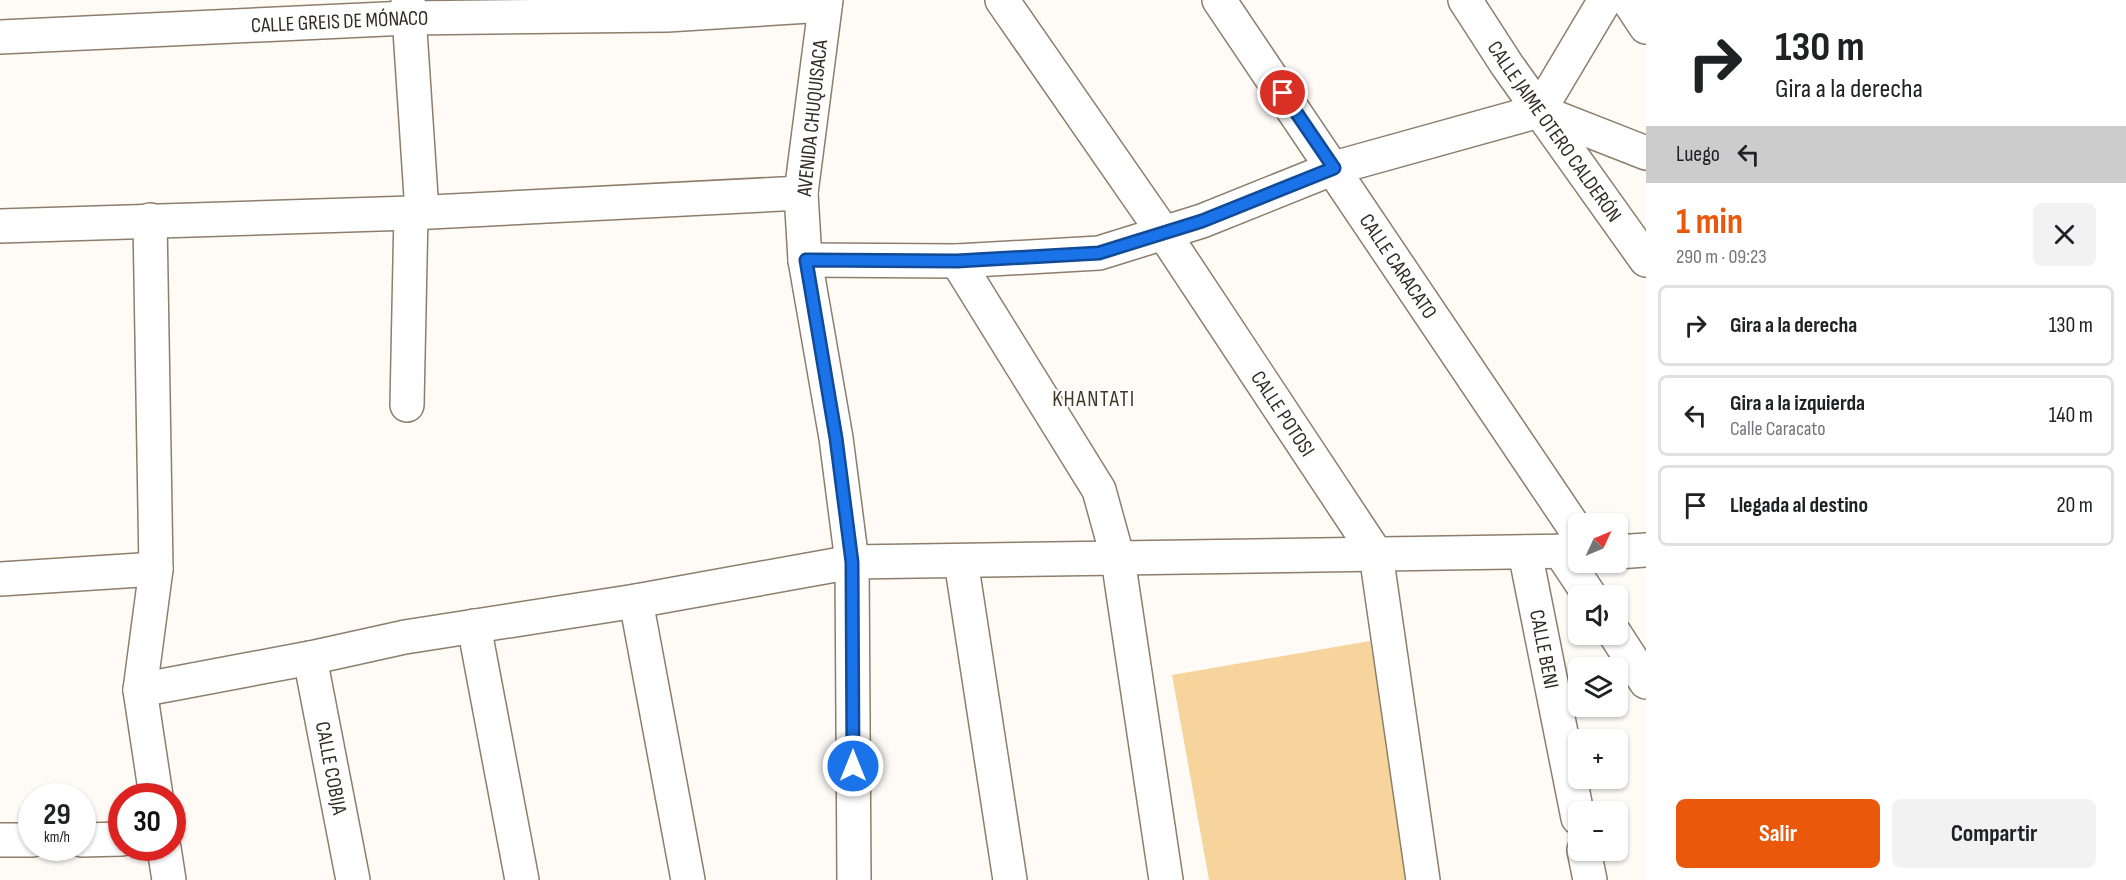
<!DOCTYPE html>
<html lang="es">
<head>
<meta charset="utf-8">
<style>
  body { margin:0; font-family:"Sofia Sans Condensed",sans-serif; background:#f2f2f2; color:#202124; height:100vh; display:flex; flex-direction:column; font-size:22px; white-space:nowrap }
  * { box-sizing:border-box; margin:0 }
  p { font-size:20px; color:#757577 }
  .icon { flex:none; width:33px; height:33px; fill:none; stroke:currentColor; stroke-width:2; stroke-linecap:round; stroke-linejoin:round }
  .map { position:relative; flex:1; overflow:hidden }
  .drawer { display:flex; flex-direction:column; background:#fff; width:480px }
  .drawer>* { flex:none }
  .guide { background:#fff; color:#202124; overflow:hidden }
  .needle { width:39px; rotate:46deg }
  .buttons { position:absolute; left:1568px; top:513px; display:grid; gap:12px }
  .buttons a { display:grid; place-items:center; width:60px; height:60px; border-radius:9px; background:#fff; box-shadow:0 2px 4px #0004; font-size:30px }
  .speed { position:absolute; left:18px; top:783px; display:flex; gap:12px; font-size:30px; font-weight:700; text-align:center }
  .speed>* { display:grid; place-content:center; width:78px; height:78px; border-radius:50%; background:#fff; box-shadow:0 2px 4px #0004; line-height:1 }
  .speed small { font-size:15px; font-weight:400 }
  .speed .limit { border:9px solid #d22; background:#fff; color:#111 }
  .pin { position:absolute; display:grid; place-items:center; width:51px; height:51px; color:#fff; margin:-26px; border:3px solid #fff; border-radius:50%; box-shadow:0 2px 6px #0007 }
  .me { position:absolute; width:66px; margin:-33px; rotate:0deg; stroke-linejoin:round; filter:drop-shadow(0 0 4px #0008) }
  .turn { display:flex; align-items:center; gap:21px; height:126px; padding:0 30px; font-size:27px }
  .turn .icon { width:78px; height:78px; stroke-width:2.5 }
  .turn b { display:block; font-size:42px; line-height:51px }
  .then { display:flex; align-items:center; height:57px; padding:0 30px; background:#0003; gap:12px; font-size:22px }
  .round { display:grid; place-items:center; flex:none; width:63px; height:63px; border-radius:9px; background:#f2f2f2 }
  .head { display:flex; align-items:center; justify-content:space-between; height:102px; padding:0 30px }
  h1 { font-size:36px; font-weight:700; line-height:45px; color:#ea580c }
  .action { display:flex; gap:12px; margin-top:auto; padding:12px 30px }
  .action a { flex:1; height:69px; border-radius:9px; background:#ea580c; color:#fff; font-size:24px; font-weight:700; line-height:69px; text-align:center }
  .action a+a { background:#f2f2f2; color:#202124 }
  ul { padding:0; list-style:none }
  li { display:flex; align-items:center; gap:18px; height:81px; margin:0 12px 9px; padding:0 18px; border:3px solid #e0e0e0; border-radius:9px }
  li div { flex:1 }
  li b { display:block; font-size:22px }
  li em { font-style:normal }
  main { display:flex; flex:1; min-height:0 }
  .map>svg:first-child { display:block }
  .green { fill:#f8d49d }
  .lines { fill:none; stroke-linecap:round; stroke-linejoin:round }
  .minor-casing { stroke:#8c7e6a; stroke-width:36 }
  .minor { stroke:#fff; stroke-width:33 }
  .route-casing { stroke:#114b97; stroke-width:15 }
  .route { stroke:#1a73e8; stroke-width:10 }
  .labels { text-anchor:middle; stroke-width:4.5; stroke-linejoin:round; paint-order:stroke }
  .street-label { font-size:21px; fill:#322c24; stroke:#fff }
  .neighbourhood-label { font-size:22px; letter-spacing:1.5px; fill:#423624; stroke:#fff }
</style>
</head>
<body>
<main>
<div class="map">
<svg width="1646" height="880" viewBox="0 0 1646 880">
  <rect width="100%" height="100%" fill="#fefbf7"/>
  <path class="green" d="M1370 641 1412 880H1209L1172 675Z"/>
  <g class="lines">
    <g class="minor-casing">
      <g id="minor">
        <path d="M408 0 422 212"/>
        <path d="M826 0 801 193 805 260 836 438 852 562 854 880"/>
        <path id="s1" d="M1002 0 1163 232 1376 554 1423 880"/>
        <path id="s2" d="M1219 0 1578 533"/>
        <path id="s3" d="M1465 0 1507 65 1646 260"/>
        <path d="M1628 0 1646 27"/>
        <path id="s4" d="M0 37 407 18 667 15 825 5"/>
        <path d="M1539 111 1605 0"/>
        <path d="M150 220 156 569 140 690 156 796"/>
        <path d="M0 226 411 213 801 193"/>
        <path d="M805 260 957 261 1099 253 1202 221 1334 168 1539 111 1646 153"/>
        <path d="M957 261 1099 490 1118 559 1166 880"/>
        <path d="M407 405 411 213"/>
        <path d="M1560 551 1590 596"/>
        <path id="s5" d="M1525 552 1578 818"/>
        <path d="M1617 552 1646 550"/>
        <path d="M961 561 1010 880"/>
        <path d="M0 579 156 569"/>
        <path d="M636 601 688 880"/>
        <path d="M474 626 522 880"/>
        <path d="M1615 634 1646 682"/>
        <path id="s6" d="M310 658 353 880"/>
        <path d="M140 690 310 658 405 637 636 601 852 562 1578 551"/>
        <path d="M0 840H32"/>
        <path d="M82 840 122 839"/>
        <path d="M164 848 169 880"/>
        <path d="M1584 850 1590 880"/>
      </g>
    </g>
    <use href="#minor" class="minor"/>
  </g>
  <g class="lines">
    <g class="route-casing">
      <path id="route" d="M853 766 852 562 836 438 806 260 957 261 1099 253 1202 221 1334 168 1283 93"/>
    </g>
    <use href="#route" class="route"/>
  </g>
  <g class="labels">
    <g class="street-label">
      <text dy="7" stroke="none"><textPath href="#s4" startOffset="340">CALLE GREIS DE MÓNACO</textPath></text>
      <text transform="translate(812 118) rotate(-84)" y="7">AVENIDA CHUQUISACA</text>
      <text dy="7" stroke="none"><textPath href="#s3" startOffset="159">CALLE JAIME OTERO CALDERÓN</textPath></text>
      <text dy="7" stroke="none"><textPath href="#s2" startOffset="321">CALLE CARACATO</textPath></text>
      <text dy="7" stroke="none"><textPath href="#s1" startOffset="500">CALLE POTOSI</textPath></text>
      <text dy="7" stroke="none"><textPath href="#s5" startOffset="99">CALLE BENI</textPath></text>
      <text dy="7" stroke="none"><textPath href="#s6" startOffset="112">CALLE COBIJA</textPath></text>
    </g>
    <g class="neighbourhood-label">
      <text x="1094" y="406">KHANTATI</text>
    </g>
  </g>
</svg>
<div class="buttons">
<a><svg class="needle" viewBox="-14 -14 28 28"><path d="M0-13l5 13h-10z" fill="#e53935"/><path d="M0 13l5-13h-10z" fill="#757577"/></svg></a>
<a><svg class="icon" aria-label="sound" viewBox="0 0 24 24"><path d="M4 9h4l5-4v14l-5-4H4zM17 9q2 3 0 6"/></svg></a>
<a><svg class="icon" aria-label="layers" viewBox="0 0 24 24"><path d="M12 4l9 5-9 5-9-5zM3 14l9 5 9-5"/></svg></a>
<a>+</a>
<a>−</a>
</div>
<div class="speed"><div>29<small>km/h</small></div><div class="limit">30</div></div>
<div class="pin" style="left:1283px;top:93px;background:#d93025"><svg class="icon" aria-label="arrive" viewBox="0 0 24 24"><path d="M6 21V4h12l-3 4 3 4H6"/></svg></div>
<svg class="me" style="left:853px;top:766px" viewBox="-20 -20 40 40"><circle r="17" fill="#1a73e8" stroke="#fff" stroke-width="3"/><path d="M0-11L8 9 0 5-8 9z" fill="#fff"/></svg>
</div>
<section class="drawer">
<div class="guide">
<div class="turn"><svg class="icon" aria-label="right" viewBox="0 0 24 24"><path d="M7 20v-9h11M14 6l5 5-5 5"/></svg><div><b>130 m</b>Gira a la derecha</div></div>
<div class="then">Luego<svg class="icon" aria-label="left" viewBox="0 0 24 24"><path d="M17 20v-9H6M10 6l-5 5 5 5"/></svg></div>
</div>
<div class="head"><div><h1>1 min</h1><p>290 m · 09:23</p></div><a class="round"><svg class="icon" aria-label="close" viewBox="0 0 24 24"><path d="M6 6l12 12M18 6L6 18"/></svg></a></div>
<ul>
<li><svg class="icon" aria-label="right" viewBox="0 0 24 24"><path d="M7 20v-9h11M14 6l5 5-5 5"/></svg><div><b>Gira a la derecha</b></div><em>130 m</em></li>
<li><svg class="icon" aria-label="left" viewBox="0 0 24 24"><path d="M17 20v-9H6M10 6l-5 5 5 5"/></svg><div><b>Gira a la izquierda</b><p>Calle Caracato</p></div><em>140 m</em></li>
<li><svg class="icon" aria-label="arrive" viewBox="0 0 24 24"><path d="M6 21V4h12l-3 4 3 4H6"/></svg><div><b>Llegada al destino</b></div><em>20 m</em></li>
</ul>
<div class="action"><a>Salir</a><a>Compartir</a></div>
</section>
</main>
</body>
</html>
